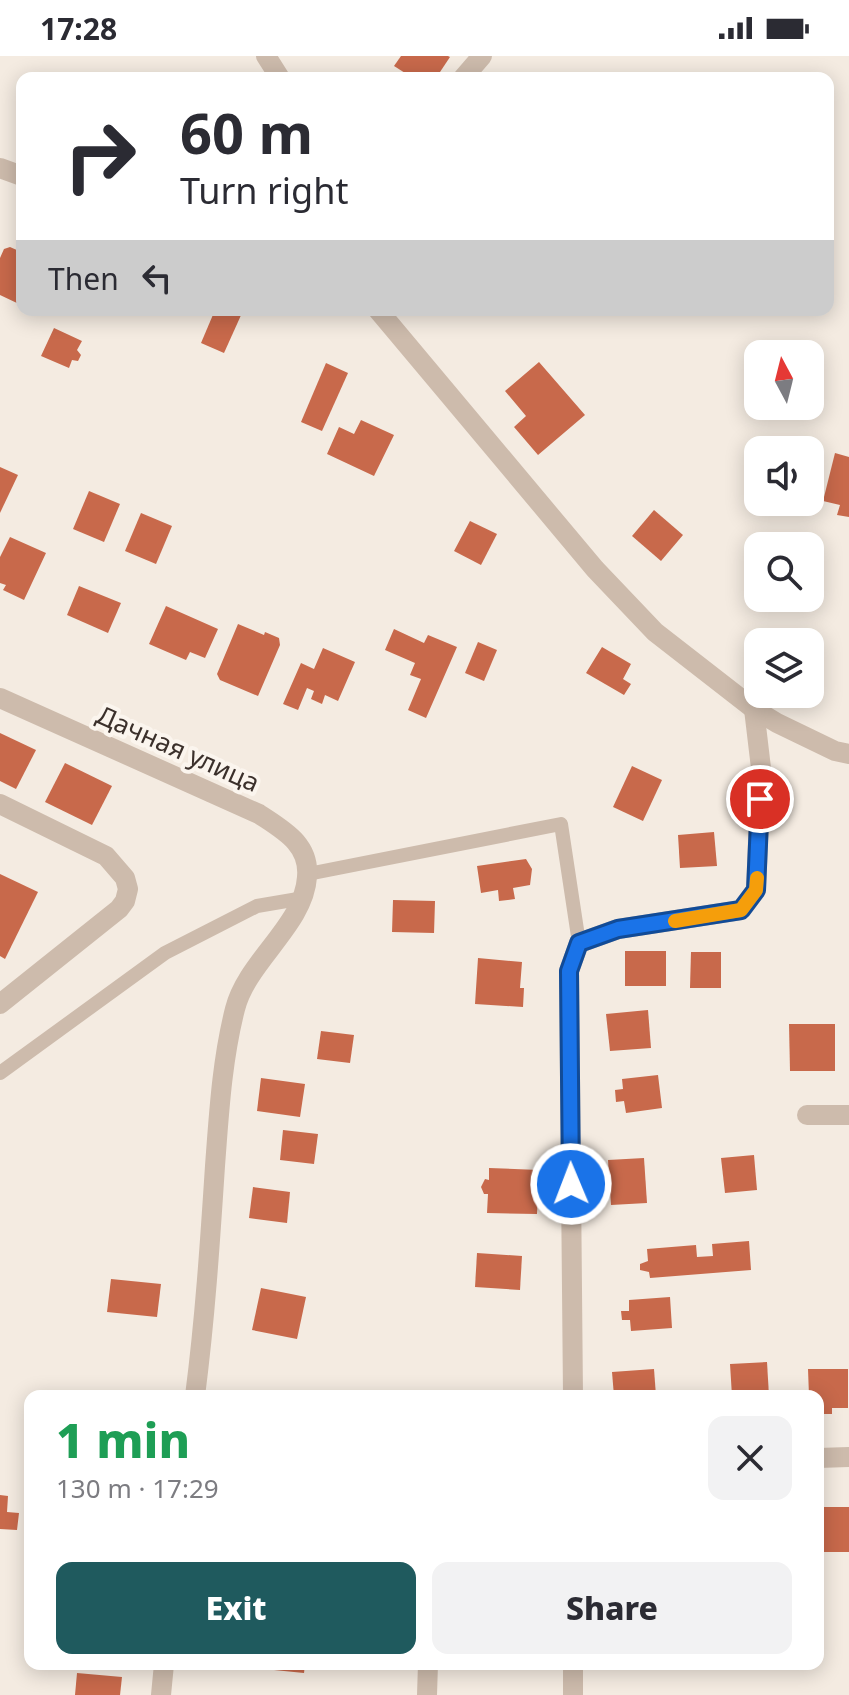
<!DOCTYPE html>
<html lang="en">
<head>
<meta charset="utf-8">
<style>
  body { margin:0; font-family:"Noto Sans",sans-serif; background:#f2f2f3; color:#2b2b33; height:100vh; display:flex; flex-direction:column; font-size:30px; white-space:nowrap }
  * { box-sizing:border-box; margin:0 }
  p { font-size:26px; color:#7c7c81 }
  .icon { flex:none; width:44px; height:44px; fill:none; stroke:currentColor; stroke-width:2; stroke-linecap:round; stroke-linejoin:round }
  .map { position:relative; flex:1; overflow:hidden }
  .side { position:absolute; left:24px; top:1334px; width:800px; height:280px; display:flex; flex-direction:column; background:#fff; border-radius:16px; box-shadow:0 4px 20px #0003 }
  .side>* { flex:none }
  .top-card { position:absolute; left:16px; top:16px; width:818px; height:244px; border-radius:16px; box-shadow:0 4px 20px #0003; background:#fff; color:#2b2b33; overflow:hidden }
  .needle { width:52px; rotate:353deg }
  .controls { position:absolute; left:744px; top:284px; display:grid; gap:16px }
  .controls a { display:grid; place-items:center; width:80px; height:80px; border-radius:16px; background:#fff; box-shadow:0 4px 20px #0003; font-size:40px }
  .pin { position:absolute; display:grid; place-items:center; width:68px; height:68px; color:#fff; margin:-34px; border:4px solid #fff; border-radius:50%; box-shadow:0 2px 8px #0007 }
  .me { position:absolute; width:88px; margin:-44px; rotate:359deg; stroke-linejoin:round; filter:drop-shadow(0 0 6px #0008) }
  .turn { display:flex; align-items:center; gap:28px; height:168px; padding:0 32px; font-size:36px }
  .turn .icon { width:104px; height:104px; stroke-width:2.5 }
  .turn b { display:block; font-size:56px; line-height:68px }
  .then { display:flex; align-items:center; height:76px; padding:0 32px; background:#0003; gap:16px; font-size:30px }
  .round { display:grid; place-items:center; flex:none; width:84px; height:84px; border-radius:16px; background:#f2f2f3 }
  .summary { display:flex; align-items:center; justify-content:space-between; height:136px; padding:0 32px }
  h1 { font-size:48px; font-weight:800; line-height:60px; color:#1e9e55 }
  .primary-button { display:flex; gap:16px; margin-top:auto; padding:16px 32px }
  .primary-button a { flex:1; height:92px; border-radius:16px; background:#1f5a5e; color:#fff; font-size:32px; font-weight:800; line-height:92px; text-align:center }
  .primary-button a+a { background:#f2f2f3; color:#2b2b33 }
  .status { display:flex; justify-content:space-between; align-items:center; height:56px; padding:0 40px; background:#fff; direction:ltr }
  .status svg { height:22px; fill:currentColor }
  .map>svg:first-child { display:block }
  .building { fill:#c8694b }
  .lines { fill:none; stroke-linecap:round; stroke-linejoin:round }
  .lane { stroke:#cdbbac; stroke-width:14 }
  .street { stroke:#cdbbac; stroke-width:20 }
  .route-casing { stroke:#114b97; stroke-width:20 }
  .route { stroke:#1a73e8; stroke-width:14 }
  .slow { stroke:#f59e0b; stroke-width:14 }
  .labels { text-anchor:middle; stroke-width:8; stroke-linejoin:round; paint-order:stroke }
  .street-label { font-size:26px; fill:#3b302b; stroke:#fbf5ee }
</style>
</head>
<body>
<div class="status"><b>17:28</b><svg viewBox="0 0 49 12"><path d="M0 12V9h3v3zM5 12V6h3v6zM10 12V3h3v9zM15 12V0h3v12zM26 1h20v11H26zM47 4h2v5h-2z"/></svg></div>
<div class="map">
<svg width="849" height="1639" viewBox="0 0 849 1639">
  <rect width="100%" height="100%" fill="#f4ebe1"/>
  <g class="building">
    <path d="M401 0H448L450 1 436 22H413L394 10Z"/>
    <path d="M10 191 19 195 21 200 19 206 22 207V241L19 248 0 239V202L4 193Z"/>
    <path d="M215 254 242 257 224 297 201 287Z"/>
    <path d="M54 272 82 285 77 294 81 299 78 305 72 304 69 312 41 300Z"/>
    <path d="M539 306 585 359 538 399 514 371 526 360 505 335Z"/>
    <path d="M326 307 348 317 322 375 301 366Z"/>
    <path d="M361 364 394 379 374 420 327 398 339 371 354 378Z"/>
    <path d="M835 397 849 401V461L837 459 840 449 823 445Z"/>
    <path d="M0 411 18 419 0 457Z"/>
    <path d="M89 435 120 448 104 486 73 473Z"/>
    <path d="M654 454 683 479 661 505 632 480Z"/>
    <path d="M141 457 172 470 156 508 125 495Z"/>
    <path d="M470 465 497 478 481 509 454 495Z"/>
    <path d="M10 481 46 497 24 544 3 534 6 529 0 527V501Z"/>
    <path d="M79 530 121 547 108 577 67 559Z"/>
    <path d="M166 550 218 573 205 602 190 596 186 604 149 588Z"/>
    <path d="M238 568 264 579 265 576 279 582 280 589 258 640 220 624 217 618Z"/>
    <path d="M394 573 424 587 428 579 457 591 426 662 408 654 421 623 410 619 415 607 385 594Z"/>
    <path d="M478 586 497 594 484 625 465 617Z"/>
    <path d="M602 591 631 608 623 623 631 628 624 639 586 617Z"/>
    <path d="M323 592 355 606 338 645 325 639 322 648 311 643 314 635 307 632 298 654 283 648 301 607 314 613Z"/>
    <path d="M0 677 36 694 16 733 0 725Z"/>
    <path d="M65 707 112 730 92 769 45 746Z"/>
    <path d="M632 710 662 724 643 765 613 751Z"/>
    <path d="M714 776 717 810 680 812 678 779Z"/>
    <path d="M526 803 532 813 530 829 513 832 515 843 499 845 498 834 481 837 477 810Z"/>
    <path d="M0 818 38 836 5 903 0 900Z"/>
    <path d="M393 844 435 845 434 877 392 876Z"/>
    <rect x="625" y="895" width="41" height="35"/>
    <path d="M691 896H721V932H690Z"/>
    <path d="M478 902 522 906 520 932H524L523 951 475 948Z"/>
    <path d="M648 954 651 992 610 995 606 958Z"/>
    <path d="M789 968H835V1015H790Z"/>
    <path d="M321 975 354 979 350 1007 317 1003Z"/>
    <path d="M658 1019 662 1052 626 1057 624 1045 616 1046 615 1034 623 1033 622 1023Z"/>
    <path d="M261 1022 305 1028 300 1061 257 1055Z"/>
    <path d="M283 1074 318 1078 314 1108 280 1104Z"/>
    <path d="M754 1099 757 1134 725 1137 721 1102Z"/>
    <path d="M644 1102 647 1147 611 1149 608 1104Z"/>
    <path d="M489 1112 539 1114 537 1158 487 1157 488 1138H484L481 1131 485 1123 489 1124Z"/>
    <path d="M253 1131 290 1136 287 1167 249 1162Z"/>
    <path d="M749 1185 751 1214 650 1222 649 1216 640 1214V1208L648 1205 647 1193 696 1189 697 1201 713 1200 712 1188Z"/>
    <path d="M477 1197 522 1200 520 1234 475 1231Z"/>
    <path d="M111 1223 161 1228 157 1261 107 1256Z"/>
    <path d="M261 1232 306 1241 297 1283 252 1274Z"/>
    <path d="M670 1241 672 1272 631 1275 630 1264H622L621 1255H629V1244Z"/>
    <path d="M767 1306 769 1340H732L730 1308Z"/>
    <path d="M654 1313 656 1340H614L612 1316Z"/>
    <path d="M808 1313H848V1352H832V1358H823V1352H818V1340H809Z"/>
    <path d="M0 1439 8 1440 7 1456 19 1457 17 1474 0 1473Z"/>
    <rect x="818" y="1451" width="31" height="45"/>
    <path d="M274 1608H305L304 1617 274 1614Z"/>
    <path d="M77 1617 122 1621 120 1639H75Z"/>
  </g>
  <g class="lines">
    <g class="lane">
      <path d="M308 818 561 768 579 887"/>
      <path d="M0 1017 165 897 257 850 304 842"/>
    </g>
    <g class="street">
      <path d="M266 0 280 22"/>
      <path d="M463 22 482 0"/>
      <path d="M0 112 22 120"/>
      <path d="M378 254 595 513 655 576 754 653 777 667 835 695 849 698"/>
      <path d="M0 642 259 758C283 774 310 788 307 821 304 869 247 905 235 953 222 1004 219 1057 215 1110 210 1187 205 1263 195 1340"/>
      <path d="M0 748 106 800 125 822 128 833 125 845 119 853 0 948"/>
      <path d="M807 1059H849"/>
      <path d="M573 1340 569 915 579 887 618 873 741 854 756 834 761 712 754 653"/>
      <path d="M818 1402 849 1401"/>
      <path d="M161 1639 164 1608"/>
      <path d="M427 1639 428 1608"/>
      <path d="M573 1639V1608"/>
    </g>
  </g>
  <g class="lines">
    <g class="route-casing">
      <path id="route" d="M571 1128 569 915 579 887 618 873 741 854 756 834 760 743"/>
    </g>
    <use href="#route" class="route"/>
    <path class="slow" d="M675 865 741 854 756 834 757 822"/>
  </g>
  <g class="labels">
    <g class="street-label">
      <text transform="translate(178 693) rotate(24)" y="9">Дачная улица</text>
    </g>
  </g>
</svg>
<div class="controls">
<a><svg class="needle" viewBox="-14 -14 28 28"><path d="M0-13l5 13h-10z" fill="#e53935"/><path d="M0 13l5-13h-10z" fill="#7c7c81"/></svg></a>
<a><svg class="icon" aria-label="sound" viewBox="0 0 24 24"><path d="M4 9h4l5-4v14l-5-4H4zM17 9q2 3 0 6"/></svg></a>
<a><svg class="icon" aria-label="search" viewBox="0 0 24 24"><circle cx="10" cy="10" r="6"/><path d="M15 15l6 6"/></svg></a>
<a><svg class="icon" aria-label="layers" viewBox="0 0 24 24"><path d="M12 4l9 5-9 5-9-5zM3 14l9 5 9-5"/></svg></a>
</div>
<div class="pin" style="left:760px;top:743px;background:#d93025"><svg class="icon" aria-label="arrive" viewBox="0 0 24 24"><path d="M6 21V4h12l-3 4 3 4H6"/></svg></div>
<svg class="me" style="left:571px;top:1128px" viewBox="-20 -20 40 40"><circle r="17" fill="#1a73e8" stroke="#fff" stroke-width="3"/><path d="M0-11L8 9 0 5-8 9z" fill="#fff"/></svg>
<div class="top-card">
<div class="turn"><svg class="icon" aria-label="right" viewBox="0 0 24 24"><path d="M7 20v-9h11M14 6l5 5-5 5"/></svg><div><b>60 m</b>Turn right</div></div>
<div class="then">Then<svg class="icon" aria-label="left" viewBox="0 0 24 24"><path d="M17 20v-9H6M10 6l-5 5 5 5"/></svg></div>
</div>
<section class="side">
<div class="summary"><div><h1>1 min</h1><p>130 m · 17:29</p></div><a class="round"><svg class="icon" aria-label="close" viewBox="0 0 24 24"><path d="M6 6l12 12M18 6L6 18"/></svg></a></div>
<div class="primary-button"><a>Exit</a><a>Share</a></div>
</section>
</div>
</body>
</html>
